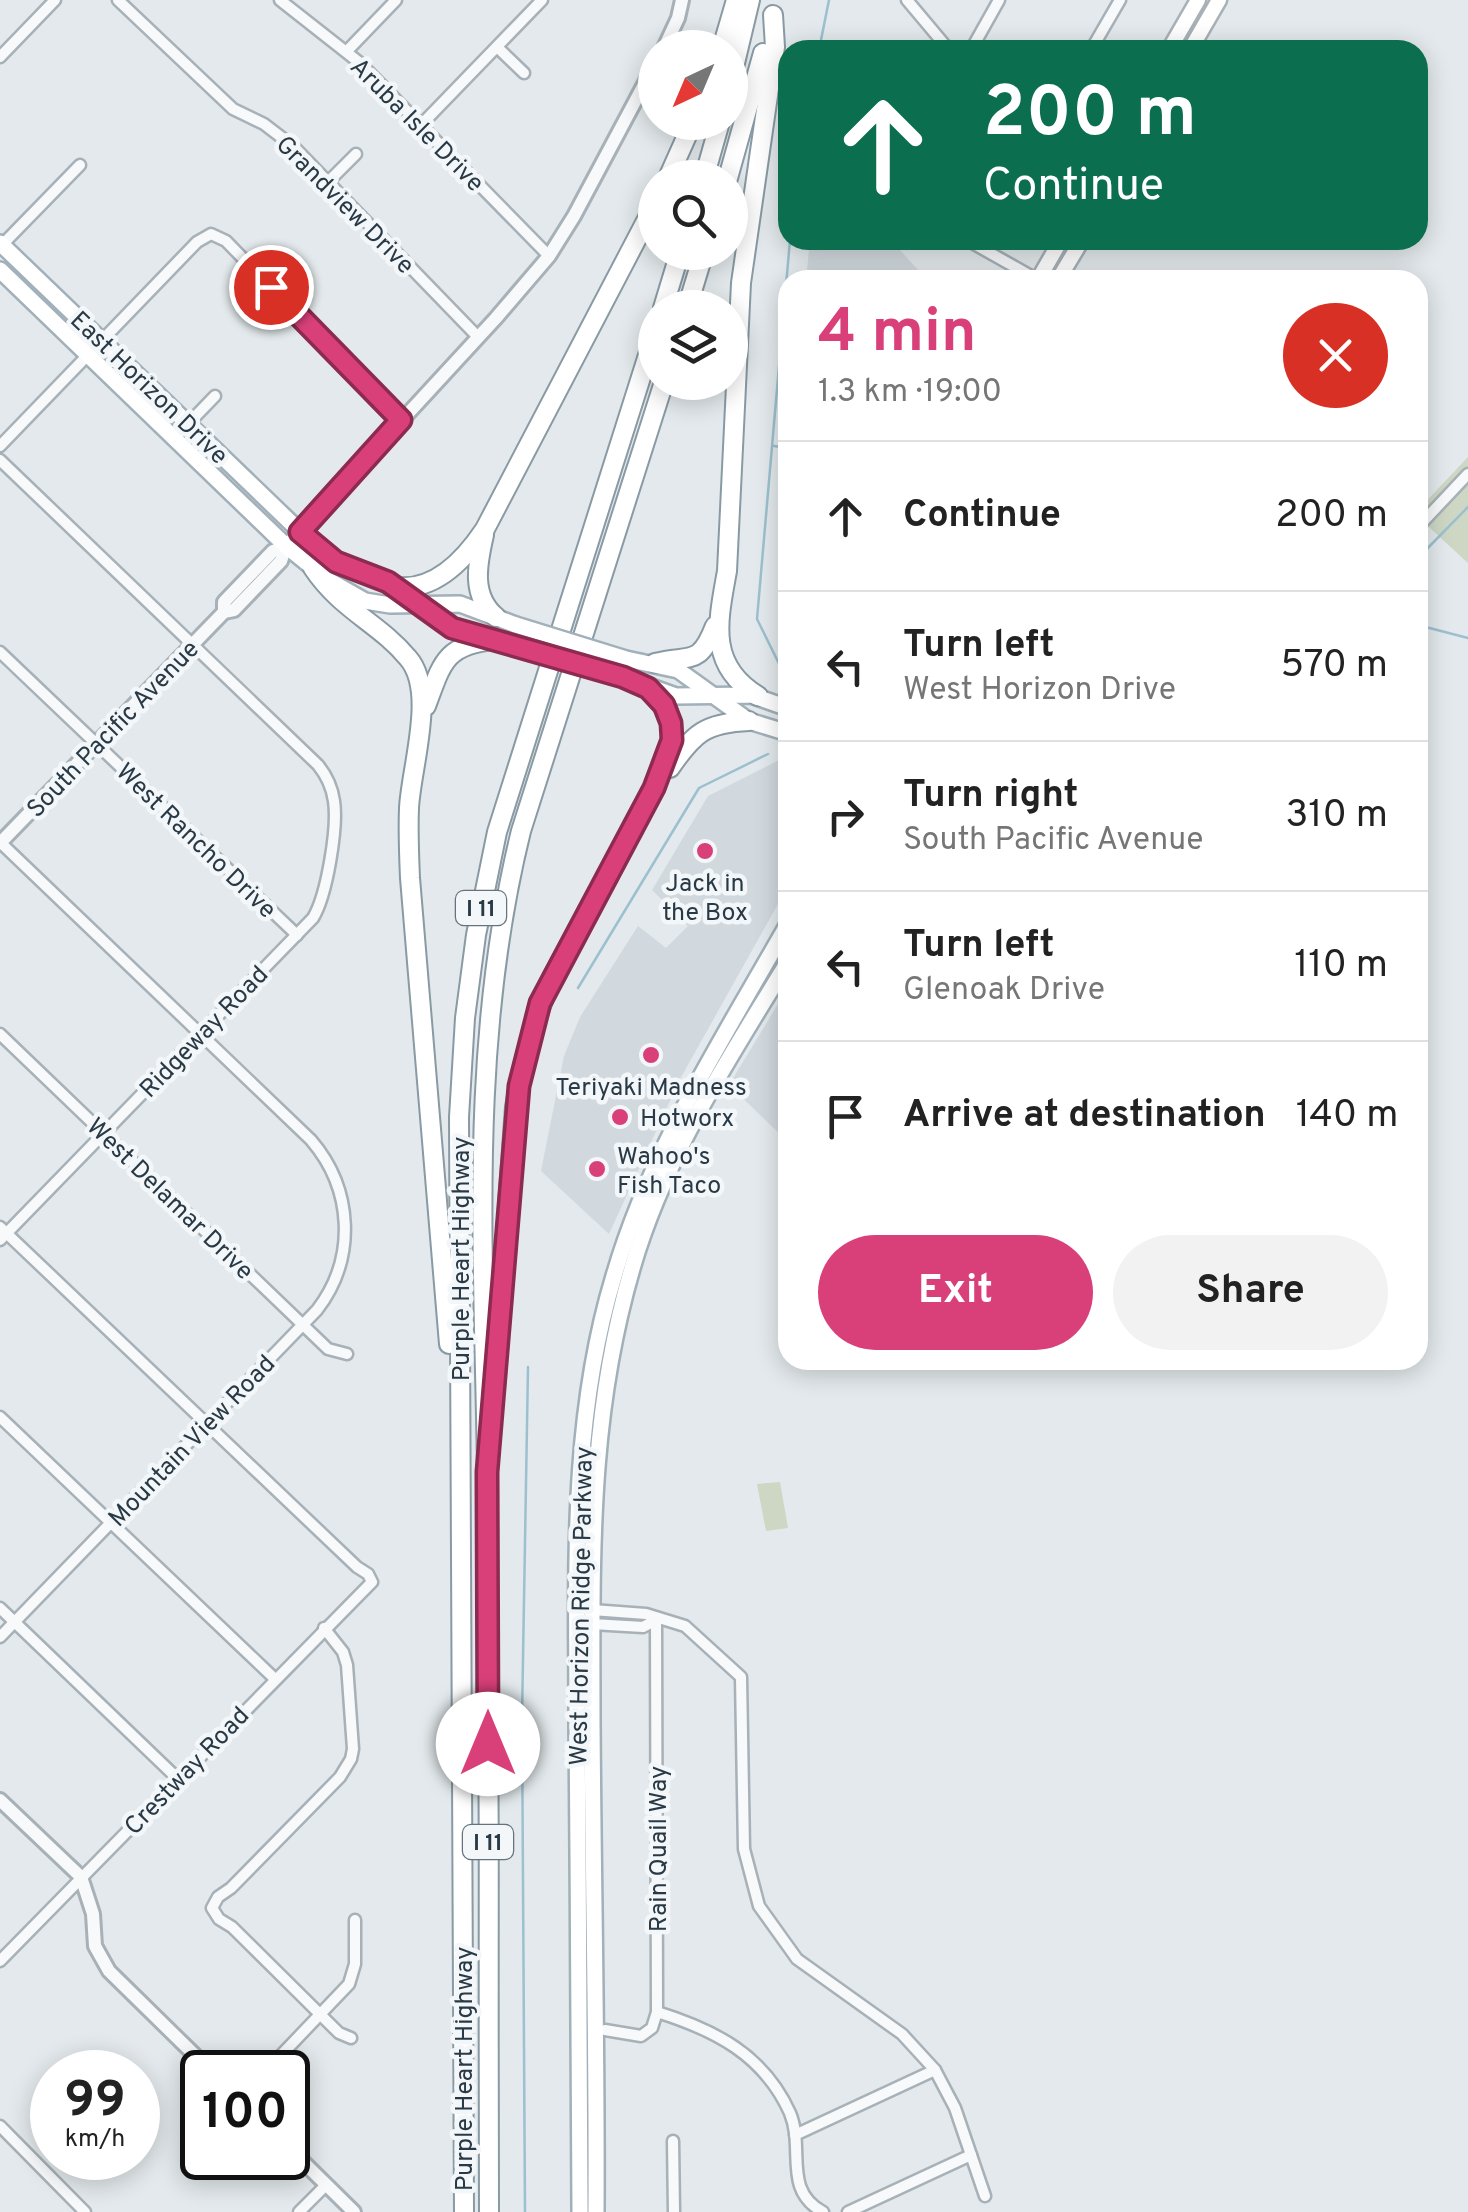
<!DOCTYPE html>
<html lang="en">
<head>
<meta charset="utf-8">
<style>
  body { margin:0; font-family:Overpass,sans-serif; background:#f2f2f2; color:#222; height:100vh; display:flex; flex-direction:column; font-size:38px; white-space:nowrap }
  * { box-sizing:border-box; margin:0 }
  p { font-size:32px; color:#767676 }
  .icon { flex:none; width:55px; height:55px; fill:none; stroke:currentColor; stroke-width:2; stroke-linecap:round; stroke-linejoin:round }
  .map { position:relative; flex:1; overflow:hidden }
  .panel { position:absolute; left:778px; top:270px; width:650px; height:1100px; display:flex; flex-direction:column; background:#fff; border-radius:30px; box-shadow:0 5px 25px #0003 }
  .panel>* { flex:none }
  .banner { position:absolute; left:778px; top:40px; width:650px; height:210px; border-radius:30px; box-shadow:0 5px 25px #0003; background:#0b6e4f; color:#fff; overflow:hidden }
  .needle { width:65px; rotate:224deg }
  .controls { position:absolute; left:638px; top:30px; display:grid; gap:20px }
  .controls a { display:grid; place-items:center; width:110px; height:110px; border-radius:50%; background:#fff; box-shadow:0 5px 25px #0003; font-size:50px }
  .speed { position:absolute; left:30px; top:2050px; display:flex; gap:20px; font-size:50px; font-weight:700; text-align:center }
  .speed>* { display:grid; place-content:center; width:130px; height:130px; border-radius:50%; background:#fff; box-shadow:0 5px 25px #0003; line-height:1 }
  .speed small { font-size:25px; font-weight:400 }
  .speed .limit { border:5px solid #111; border-radius:15px; background:#fff; color:#111 }
  .pin { position:absolute; display:grid; place-items:center; width:85px; height:85px; color:#fff; margin:-42px; border:5px solid #fff; border-radius:50%; box-shadow:0 2px 10px #0007 }
  .me { position:absolute; width:110px; margin:-55px; rotate:0deg; stroke-linejoin:round; filter:drop-shadow(0 0 8px #0008) }
  .turn { display:flex; align-items:center; gap:35px; height:210px; padding:0 40px; font-size:45px }
  .turn .icon { width:130px; height:130px; stroke-width:2.5 }
  .turn b { display:block; font-size:70px; line-height:85px }
  .round { display:grid; place-items:center; flex:none; width:105px; height:105px; border-radius:52px; background:#f2f2f2 }
  .headline { display:flex; align-items:center; justify-content:space-between; height:170px; padding:0 40px }
  h1 { font-size:60px; font-weight:700; line-height:75px; color:#d9407a }
  .action { display:flex; gap:20px; margin-top:auto; padding:20px 40px }
  .action a { flex:1; height:115px; border-radius:60px; background:#d9407a; color:#fff; font-size:40px; font-weight:700; line-height:115px; text-align:center }
  .action a+a { background:#f2f2f2; color:#222 }
  ul { padding:0; list-style:none }
  li { display:flex; align-items:center; gap:30px; height:150px; padding:0 40px; border-top:2px solid #e0e0e0 }
  li div { flex:1 }
  li b { display:block; font-size:38px }
  li em { font-style:normal }
  .map>svg:first-child { display:block }
  .built { fill:#d1d9de }
  .green { fill:#cdd7c4 }
  .lines { fill:none; stroke-linecap:round; stroke-linejoin:round }
  .stream { stroke:#9cc0cf; stroke-width:2.5 }
  .minor-casing { stroke:#a7b1b7; stroke-width:15 }
  .tertiary-casing { stroke:#a7b1b7; stroke-width:18 }
  .secondary-casing { stroke:#a7b1b7; stroke-width:19 }
  .primary-casing { stroke:#a1b0b9; stroke-width:20 }
  .motorway-casing { stroke:#899aa4; stroke-width:22 }
  .minor { stroke:#f7f9fa; stroke-width:10 }
  .tertiary { stroke:#f7f9fa; stroke-width:12 }
  .secondary { stroke:#fff; stroke-width:14 }
  .primary { stroke:#fff; stroke-width:15 }
  .motorway { stroke:#fff; stroke-width:18 }
  .primary-bridge-casing { stroke:#a1b0b9; stroke-width:20; stroke-linecap:butt }
  .primary-bridge { stroke:#fff; stroke-width:15 }
  .route-casing { stroke:#8d2a4f; stroke-width:25 }
  .route { stroke:#d9407a; stroke-width:18 }
  .poi-dot { fill:#d9407a; stroke:#f3f7f9; stroke-width:4 }
  .labels { text-anchor:middle; stroke-width:9; stroke-linejoin:round; paint-order:stroke }
  .shield { fill:#f3f7f9; stroke:#66737c; stroke-width:2.5 }
  .shield-label { font-size:22px; font-weight:bold; fill:#293a46 }
  .street-label { font-size:25px; fill:#293a46; stroke:#f3f7f9 }
  .poi-label { font-size:25px; fill:#293a46; stroke:#f3f7f9 }
</style>
</head>
<body>
<div class="map">
<svg width="1468" height="2212" viewBox="0 0 1468 2212">
  <rect width="100%" height="100%" fill="#e3e9ec"/>
  <g class="built">
    <path d="M810 240H891L927 280H806Z"/>
    <path d="M787 756V888L680 1079 609 1234 541 1171 564 1056 580 1017 638 926 666 948 688 926 652 890 708 796Z"/>
    <path d="M787 989 788 1141H787L729 1085Z"/>
  </g>
  <g class="green">
    <path d="M1468 457V563L1418 517V510Z"/>
    <path d="M780 1482 788 1528 766 1531 757 1484Z"/>
  </g>
  <g class="lines">
    <g class="stream">
      <path d="M819 50 829 0"/>
      <path d="M774 446 788 448"/>
      <path d="M1418 558 1468 507"/>
      <path d="M1418 625 1468 638"/>
      <path d="M788 682 757 619 790 240"/>
      <path d="M578 988 699 788 768 754"/>
      <path d="M525 2212 522 1717 528 1367"/>
    </g>
    <g class="minor-casing">
      <g id="minor">
        <path d="M118 0 233 109 264 124 294 147 478 337"/>
        <path d="M280 0 360 63 549 256"/>
        <path d="M907 0 949 50"/>
        <path d="M497 47 524 73"/>
        <path d="M971 50 999 0"/>
        <path d="M1091 50 1120 0"/>
        <path d="M347 51 396 0"/>
        <path d="M0 57 55 0"/>
        <path d="M421 125 542 0"/>
        <path d="M328 182 356 154"/>
        <path d="M967 240 1038 280"/>
        <path d="M2 245 80 165"/>
        <path d="M188 424 215 396"/>
        <path d="M0 446 197 242 211 234 226 241 401 421"/>
        <path d="M0 460 318 765C327 776 332 787 334 801 338 827 327 895 313 918L0 1240"/>
        <path d="M1418 527 1468 474"/>
        <path d="M0 652 297 935"/>
        <path d="M0 842 311 1140C353 1189 357 1258 317 1310L0 1637"/>
        <path d="M0 1034 328 1349 347 1354"/>
        <path d="M0 1227 357 1567 368 1574 372 1582 0 1961"/>
        <path d="M0 1417 275 1679"/>
        <path d="M0 1608 178 1779"/>
        <path d="M592 1610 646 1614 685 1626 741 1677 744 1849 759 1906 797 1959 902 2034 935 2070 955 2108 985 2196"/>
        <path d="M592 1624 643 1627 656 1620"/>
        <path d="M324 1628 343 1652 347 1665 353 1749 351 1759 340 1777 231 1888 218 1897 212 1908 219 1919 232 1927 339 2033 351 2038"/>
        <path d="M657 2012C715 2030 764 2055 790 2113 805 2149 782 2190 823 2212"/>
        <path d="M605 2030 641 2036 652 2028 657 2012 656 1620"/>
        <path d="M265 2072 349 1984 355 1964V1920"/>
        <path d="M0 2126 85 2212"/>
        <path d="M795 2135 935 2070"/>
        <path d="M673 2141 674 2212"/>
        <path d="M299 2212 326 2185"/>
        <path d="M848 2212 971 2155"/>
      </g>
    </g>
    <g class="tertiary-casing">
      <g id="tertiary">
        <path d="M664 48 678 18 682 0"/>
        <path d="M224 612V602L273 551 286 546"/>
        <path d="M0 843 224 612 234 610 281 561 286 546 496 318 549 256 574 216 655 64"/>
        <path d="M0 1800 81 1877 93 1914 95 1946 109 1971 212 2072"/>
        <path d="M288 2147 354 2212"/>
      </g>
    </g>
    <g class="secondary-casing">
      <g id="secondary">
        <path d="M1169 50 1198 0"/>
        <path d="M1190 50 1219 0"/>
        <path d="M1038 280 1061 240"/>
        <path d="M1058 280 1082 240"/>
      </g>
    </g>
    <g class="primary-casing">
      <g id="primary">
        <path d="M0 243 313 544 342 565 388 582 453 628 488 639"/>
        <path d="M0 270 286 546 328 580 365 601 390 605 460 604 516 625"/>
        <path d="M626 659 678 670 749 721 788 733"/>
        <path d="M623 677 676 696 751 695 788 708"/>
        <path d="M580 2212C580 2048 578 1884 577 1720 577 1570 570 1421 614 1276 651 1149 723 1039 788 924"/>
        <path d="M596 2212C597 2048 593 1884 592 1721 592 1557 587 1408 638 1249 672 1145 731 1055 788 962"/>
      </g>
    </g>
    <g class="motorway-casing">
      <g id="motorway">
        <path d="M722 48 736 0"/>
        <path d="M730 84 750 0"/>
        <path d="M668 178 693 122"/>
        <path d="M704 178 720 122"/>
        <path d="M728 178 763 53"/>
        <path d="M663 308 680 252"/>
        <path d="M687 308 704 252"/>
        <path d="M484 535C477 565 471 596 496 617"/>
        <path d="M313 568C341 610 379 623 408 658 437 691 411 767 409 808 408 831 409 855 410 878L449 1344"/>
        <path d="M397 587C436 591 465 559 485 529L655 204"/>
        <path d="M655 663C691 654 699 667 715 626"/>
        <path d="M758 696C707 665 718 621 727 571L741 283 775 47 773 15"/>
        <path d="M426 706C442 664 444 645 494 640"/>
        <path d="M670 768C694 733 705 723 749 721"/>
        <path d="M495 1387 515 1107C523 1061 534 1018 553 976L654 788 669 748 672 731 668 712 647 688"/>
        <path d="M464 2212 459 1117 465 1018 476 935 497 832 655 333"/>
        <path d="M489 2212C488 1965 490 1718 487 1471 484 1253 468 1045 521 831L664 382"/>
      </g>
    </g>
    <use href="#minor" class="minor"/>
    <use href="#tertiary" class="tertiary"/>
    <use href="#secondary" class="secondary"/>
    <use href="#primary" class="primary"/>
    <use href="#motorway" class="motorway"/>
    <g class="primary-bridge-casing">
      <g id="primary-bridge">
        <path d="M516 625 626 659"/>
        <path d="M507 643 623 677"/>
      </g>
    </g>
    <use href="#primary-bridge" class="primary-bridge"/>
  </g>
  <g class="lines">
    <g class="route-casing">
      <path id="route" d="M271 287 401 420 300 532 336 562 388 582 452 628 623 677 648 688 664 705 671 723 672 740 654 788 540 1003 519 1086 487 1472 488 1744"/>
    </g>
    <use href="#route" class="route"/>
  </g>
  <g class="poi-dot">
    <circle cx="705" cy="851" r="10"/>
    <circle cx="651" cy="1055" r="10"/>
    <circle cx="620" cy="1117" r="10"/>
    <circle cx="597" cy="1169" r="10"/>
  </g>
  <g class="labels">
    <g class="shield">
      <rect x="456" y="891" width="50" height="34" rx="8"/>
      <rect x="463" y="1825" width="50" height="34" rx="8"/>
    </g>
    <g class="shield-label">
      <text x="481" y="916">I 11</text>
      <text x="488" y="1850">I 11</text>
    </g>
    <g class="street-label">
      <text transform="translate(418 124) rotate(45)" y="9">Aruba Isle Drive</text>
      <text transform="translate(346 204) rotate(45)" y="9">Grandview Drive</text>
      <text transform="translate(150 387) rotate(44)" y="9">East Horizon Drive</text>
      <text transform="translate(112 728) rotate(-46)" y="9">South Pacific Avenue</text>
      <text transform="translate(197 840) rotate(44)" y="9">West Rancho Drive</text>
      <text transform="translate(203 1031) rotate(-46)" y="9">Ridgeway Road</text>
      <text transform="translate(171 1198) rotate(44)" y="9">West Delamar Drive</text>
      <text transform="translate(460 1259) rotate(-90)" y="9">Purple Heart Highway</text>
      <text transform="translate(191 1440) rotate(-46)" y="9">Mountain View Road</text>
      <text transform="translate(580 1606) rotate(-89)" y="9">West Horizon Ridge Parkway</text>
      <text transform="translate(186 1770) rotate(-46)" y="9">Crestway Road</text>
      <text transform="translate(657 1849) rotate(-90)" y="9">Rain Quail Way</text>
      <text transform="translate(463 2069) rotate(-90)" y="9">Purple Heart Highway</text>
    </g>
    <g class="poi-label">
      <text x="705" y="891">Jack in<tspan x="705" dy="29">the Box</tspan></text>
      <text x="651" y="1095">Teriyaki Madness</text>
      <text x="640" y="1126" text-anchor="start">Hotworx</text>
      <text x="617" y="1164" text-anchor="start">Wahoo's<tspan x="617" dy="29">Fish Taco</tspan></text>
    </g>
  </g>
</svg>
<div class="controls">
<a><svg class="needle" viewBox="-14 -14 28 28"><path d="M0-13l5 13h-10z" fill="#e53935"/><path d="M0 13l5-13h-10z" fill="#767676"/></svg></a>
<a><svg class="icon" aria-label="search" viewBox="0 0 24 24"><circle cx="10" cy="10" r="6"/><path d="M15 15l6 6"/></svg></a>
<a><svg class="icon" aria-label="layers" viewBox="0 0 24 24"><path d="M12 4l9 5-9 5-9-5zM3 14l9 5 9-5"/></svg></a>
</div>
<div class="speed"><div>99<small>km/h</small></div><div class="limit">100</div></div>
<div class="pin" style="left:271px;top:287px;background:#d93025"><svg class="icon" aria-label="arrive" viewBox="0 0 24 24"><path d="M6 21V4h12l-3 4 3 4H6"/></svg></div>
<svg class="me" style="left:488px;top:1744px" viewBox="-20 -20 40 40"><circle r="19" fill="#fff"/><path d="M0-13L10 11 0 6-10 11z" fill="#d9407a"/></svg>
<div class="banner">
<div class="turn"><svg class="icon" aria-label="ahead" viewBox="0 0 24 24"><path d="M12 20V5M6 11l6-6 6 6"/></svg><div><b>200 m</b>Continue</div></div>
</div>
<section class="panel">
<div class="headline"><div><h1>4 min</h1><p>1.3 km · 19:00</p></div><a class="round" style="background:#d93025;color:#fff"><svg class="icon" aria-label="close" viewBox="0 0 24 24"><path d="M6 6l12 12M18 6L6 18"/></svg></a></div>
<ul>
<li><svg class="icon" aria-label="ahead" viewBox="0 0 24 24"><path d="M12 20V5M6 11l6-6 6 6"/></svg><div><b>Continue</b></div><em>200 m</em></li>
<li><svg class="icon" aria-label="left" viewBox="0 0 24 24"><path d="M17 20v-9H6M10 6l-5 5 5 5"/></svg><div><b>Turn left</b><p>West Horizon Drive</p></div><em>570 m</em></li>
<li><svg class="icon" aria-label="right" viewBox="0 0 24 24"><path d="M7 20v-9h11M14 6l5 5-5 5"/></svg><div><b>Turn right</b><p>South Pacific Avenue</p></div><em>310 m</em></li>
<li><svg class="icon" aria-label="left" viewBox="0 0 24 24"><path d="M17 20v-9H6M10 6l-5 5 5 5"/></svg><div><b>Turn left</b><p>Glenoak Drive</p></div><em>110 m</em></li>
<li><svg class="icon" aria-label="arrive" viewBox="0 0 24 24"><path d="M6 21V4h12l-3 4 3 4H6"/></svg><div><b>Arrive at destination</b></div><em>140 m</em></li>
</ul>
<div class="action"><a>Exit</a><a>Share</a></div>
</section>
</div>
</body>
</html>
